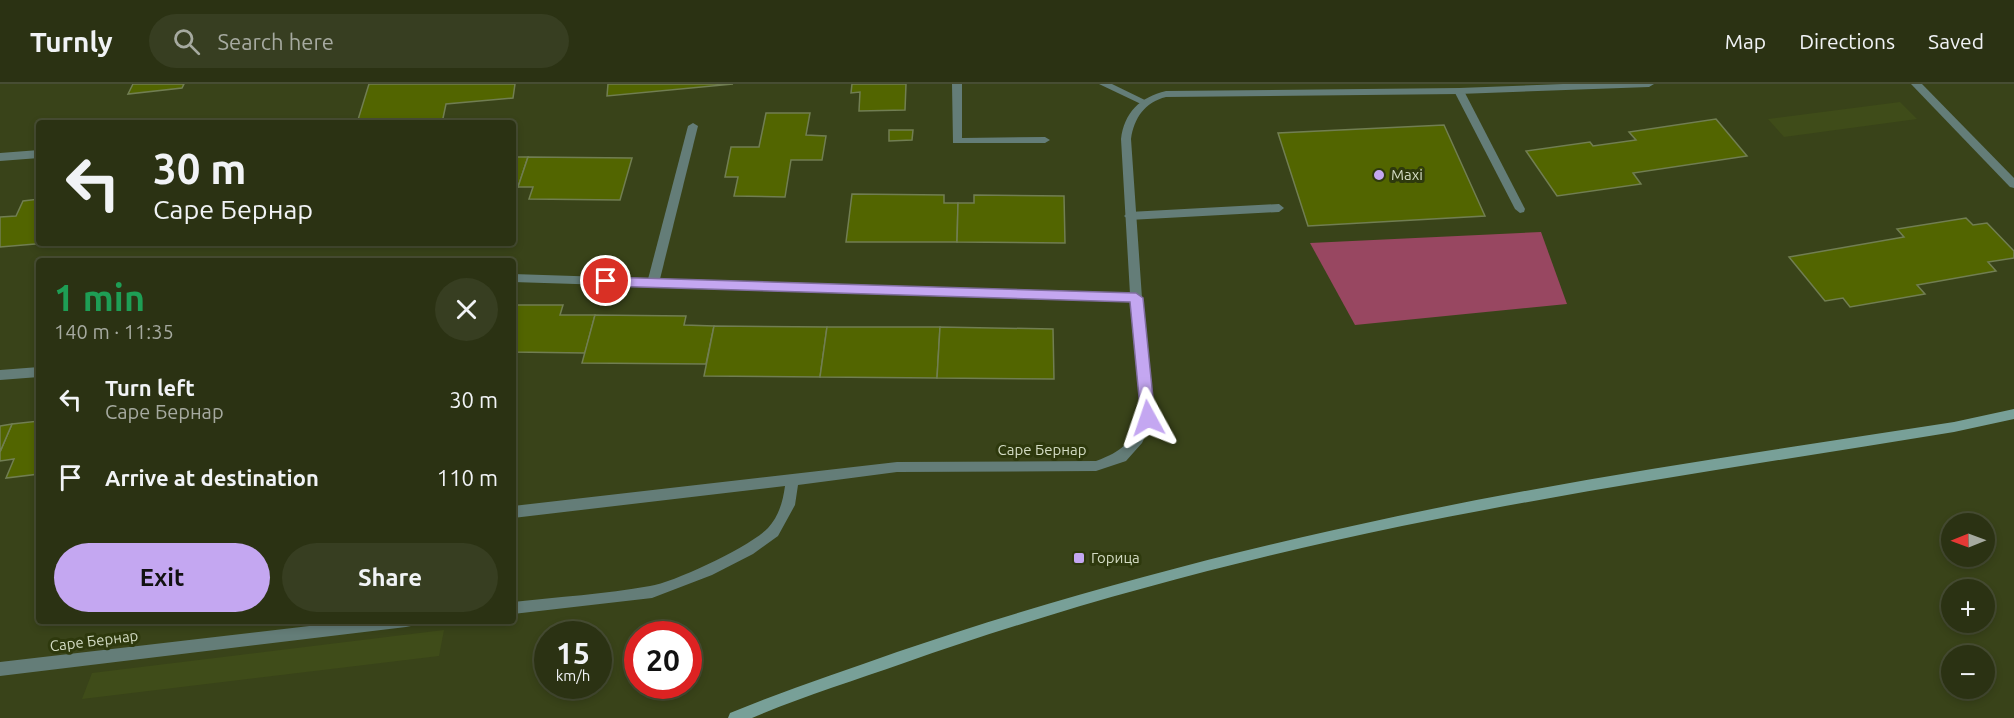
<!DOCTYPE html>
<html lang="en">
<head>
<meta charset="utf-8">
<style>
  body { margin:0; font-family:Ubuntu,sans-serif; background:#373e21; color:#f1f3f6; height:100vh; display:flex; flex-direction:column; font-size:22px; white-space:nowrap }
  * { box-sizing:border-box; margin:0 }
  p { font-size:20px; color:#a6aaa0 }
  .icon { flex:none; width:33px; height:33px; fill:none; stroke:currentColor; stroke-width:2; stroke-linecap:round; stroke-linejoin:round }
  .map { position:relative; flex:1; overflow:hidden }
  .details { position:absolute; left:36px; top:174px; width:480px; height:366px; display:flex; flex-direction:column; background:#2b3213; border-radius:6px; box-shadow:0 3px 9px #0003,0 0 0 2px #474d33 }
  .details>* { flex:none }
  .hud { position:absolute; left:36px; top:36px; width:480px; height:126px; border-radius:6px; box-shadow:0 3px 9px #0003,0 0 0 2px #474d33; background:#2b3213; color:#f1f3f6; overflow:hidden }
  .needle { width:39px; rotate:269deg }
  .buttons { position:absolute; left:1941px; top:429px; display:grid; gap:12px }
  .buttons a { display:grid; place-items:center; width:54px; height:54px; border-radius:50%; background:#2b3213; box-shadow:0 3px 9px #0003,0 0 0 2px #474d33; font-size:30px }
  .speed { position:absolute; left:534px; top:537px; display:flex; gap:12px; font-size:30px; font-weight:700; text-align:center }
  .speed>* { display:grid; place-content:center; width:78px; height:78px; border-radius:50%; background:#2b3213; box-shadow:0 3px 9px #0003,0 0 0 2px #474d33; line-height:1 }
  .speed small { font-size:15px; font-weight:400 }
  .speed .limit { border:9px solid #d22; background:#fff; color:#111 }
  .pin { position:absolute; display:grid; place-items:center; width:51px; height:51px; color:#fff; margin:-26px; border:3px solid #fff; border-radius:50%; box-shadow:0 2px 6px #0007 }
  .me { position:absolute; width:66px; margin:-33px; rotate:355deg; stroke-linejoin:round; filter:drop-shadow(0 0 4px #0008) }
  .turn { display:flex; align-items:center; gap:21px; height:126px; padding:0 18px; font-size:27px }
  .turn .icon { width:78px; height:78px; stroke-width:2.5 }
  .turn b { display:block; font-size:42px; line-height:51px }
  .round { display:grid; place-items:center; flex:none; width:63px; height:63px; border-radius:32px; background:#373e21 }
  .overview { display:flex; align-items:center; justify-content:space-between; height:102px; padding:0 18px }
  h1 { font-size:36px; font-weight:700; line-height:45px; color:#1e9e55 }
  .action { display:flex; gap:12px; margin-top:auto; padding:12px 18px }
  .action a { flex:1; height:69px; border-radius:36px; background:#c4a7f1; color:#111; font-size:24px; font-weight:700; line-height:69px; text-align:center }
  .action a+a { background:#373e21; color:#f1f3f6 }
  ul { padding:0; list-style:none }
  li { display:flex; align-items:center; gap:18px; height:78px; padding:0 18px }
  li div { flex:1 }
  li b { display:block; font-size:22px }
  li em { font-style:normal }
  header { display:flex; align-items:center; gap:36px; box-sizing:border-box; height:84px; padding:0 30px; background:#2b3213; border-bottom:2px solid #474d33 }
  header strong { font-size:28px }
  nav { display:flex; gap:33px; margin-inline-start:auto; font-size:21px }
  .search { width:420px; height:54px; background:#373e21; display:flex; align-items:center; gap:15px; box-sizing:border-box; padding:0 21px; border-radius:33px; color:#a6aaa0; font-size:22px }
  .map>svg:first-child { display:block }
  .built { fill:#3f4c19 }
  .green { fill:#984761 }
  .building { fill:#526500; stroke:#717e52; stroke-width:1.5 }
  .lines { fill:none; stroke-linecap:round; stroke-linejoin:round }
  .lane { fill:#647d78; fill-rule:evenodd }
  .street { fill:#647d78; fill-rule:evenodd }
  .secondary { fill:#78a098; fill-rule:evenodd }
  .route { fill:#c4a7f1; stroke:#7f6d9d; stroke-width:1.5 }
  .poi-dot { fill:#c4a7f1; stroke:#2e390d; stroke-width:2 }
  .labels { text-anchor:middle; stroke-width:6; stroke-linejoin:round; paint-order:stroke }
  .poi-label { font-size:15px; fill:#d3dbc3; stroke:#2e390d; text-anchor:start }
  .street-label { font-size:15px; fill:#d3dbc3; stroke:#2e390d }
</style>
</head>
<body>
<header>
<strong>Turnly</strong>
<div class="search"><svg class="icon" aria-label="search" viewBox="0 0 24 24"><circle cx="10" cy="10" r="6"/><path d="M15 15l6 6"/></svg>Search here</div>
<nav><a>Map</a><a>Directions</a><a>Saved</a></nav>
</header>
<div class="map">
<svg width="2014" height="634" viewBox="0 0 2014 634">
  <rect width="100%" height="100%" fill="#394319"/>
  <g class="built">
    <path d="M1900 18 1917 35 1784 53 1768 35Z"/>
    <path d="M444 546 439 572 82 615 92 589Z"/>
  </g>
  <path class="green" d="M1541 148 1567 220 1355 241 1310 159Z"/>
  <g class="building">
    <path d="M133 0H184L182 4 128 10Z"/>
    <path d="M369 0H515L513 14 446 20 442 39H357Z"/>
    <path d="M608 0H733L607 12Z"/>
    <path d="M852 0H906L905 26 859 27 860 8 851 9Z"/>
    <path d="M766 29H810L806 51 826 52 822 76H791L785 113 734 112 738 93H725L731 63H759Z"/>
    <path d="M1716 35 1747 72 1633 89 1641 100 1557 112 1526 67 1590 58 1593 62 1636 56 1629 48Z"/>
    <path d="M1444 41 1485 132 1308 142 1278 49Z"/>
    <path d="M889 46H913L912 56 889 57Z"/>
    <path d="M513 73H528L518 103H513Z"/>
    <path d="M528 73 632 74 620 116 529 115 533 103H518Z"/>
    <path d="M852 110 944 111V119H958L957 158H846Z"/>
    <path d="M974 111 1064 112 1065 159 957 158 958 119H974Z"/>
    <path d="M39 115V159H47L0 163V133L16 132 23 117Z"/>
    <path d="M1966 134 1973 141 1987 139 2014 167V174L1988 178 1996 187 1917 201 1925 210 1850 223 1843 214 1825 217 1789 173 1904 153 1897 145Z"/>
    <path d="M513 221H563L560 231H595L585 269 513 268Z"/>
    <path d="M595 231 686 232 684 241 714 242 706 280 582 279Z"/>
    <path d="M714 242 827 243 820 293 704 292Z"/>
    <path d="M827 243H940L937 294 820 293Z"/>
    <path d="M940 243 1053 245 1054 295 937 294Z"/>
    <path d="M39 337V390L6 394 14 375 0 377V368L12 340Z"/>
    <path d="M12 340 0 368V342Z"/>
  </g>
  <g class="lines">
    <g class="lane">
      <path d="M952 0H962V54L1045 53 1050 56 1045 59H953Z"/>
      <path d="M1099 0H1112L1149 18 1144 21 1141 20Z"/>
      <path d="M1459 4 1464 7 1525 125 1524 128 1520 129 1515 125 1454 7Z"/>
      <path d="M693 39 698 42 659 199 653 203 647 199 688 42Z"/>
      <path d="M39 66V74L0 77V69Z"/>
      <path d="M1279 120 1284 124 1279 128 1129 136 1124 132 1129 128Z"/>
      <path d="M1136 210 1142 214 1154 334 1142 359 1126 377 1096 387 897 388 798 401 795 421 778 452 753 470 712 491 652 514 513 530V518C558 513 605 510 650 502 675 498 751 462 768 444 779 432 783 417 785 402L513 434V422L897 378 1096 377C1123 367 1129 360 1142 334L1130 214Z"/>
      <path d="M352 537H413L411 542 406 543 0 592V578Z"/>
    </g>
    <g class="street">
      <path d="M1563 0H1654L1649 3 1459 10 1166 13C1145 18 1134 34 1131 55L1142 214 1136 218 513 198V190L1130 210 1121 55C1124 29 1140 13 1166 7L1459 4Z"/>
      <path d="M1911 0H1922L2014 94V104L2010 103Z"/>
      <path d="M39 283V293L0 296V286Z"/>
    </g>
    <path class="secondary" d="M2014 325V335L1954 348C1770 378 1585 405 1402 442 1233 477 1066 522 904 579 853 597 801 613 752 634H728L730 629C785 606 841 588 897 568 1061 512 1228 468 1398 432 1582 393 1768 367 1954 338Z"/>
  </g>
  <path class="route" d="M606 193 1136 209 1143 214 1155 334 1153 338H1143L1141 334 1130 218 606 202 600 197Z"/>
  <g class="poi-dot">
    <circle cx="1379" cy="91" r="6"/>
    <rect x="1073" y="468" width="12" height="12" rx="3"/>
  </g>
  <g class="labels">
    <g class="poi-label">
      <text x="1391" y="96">Maxi</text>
      <text x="1091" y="479">Горица</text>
    </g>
    <g class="street-label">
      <text x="1042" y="371">Саре Бернар</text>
      <text transform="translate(94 557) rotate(-7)" y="5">Саре Бернар</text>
    </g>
  </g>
</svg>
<div class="buttons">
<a><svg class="needle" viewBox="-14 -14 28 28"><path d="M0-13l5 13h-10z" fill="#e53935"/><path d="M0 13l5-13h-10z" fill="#a6aaa0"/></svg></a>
<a>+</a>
<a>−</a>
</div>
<div class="speed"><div>15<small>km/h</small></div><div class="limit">20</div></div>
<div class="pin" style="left:606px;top:197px;background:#d93025"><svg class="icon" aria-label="arrive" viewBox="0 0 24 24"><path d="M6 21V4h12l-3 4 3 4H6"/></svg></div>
<svg class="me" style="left:1148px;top:334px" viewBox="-20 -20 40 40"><path d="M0-17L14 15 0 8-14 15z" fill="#c4a7f1" stroke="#fff" stroke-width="4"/></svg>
<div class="hud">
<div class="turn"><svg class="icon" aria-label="left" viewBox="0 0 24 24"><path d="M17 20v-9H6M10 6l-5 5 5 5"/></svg><div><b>30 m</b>Саре Бернар</div></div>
</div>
<section class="details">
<div class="overview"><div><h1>1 min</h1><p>140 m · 11:35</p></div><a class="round"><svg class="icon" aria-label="close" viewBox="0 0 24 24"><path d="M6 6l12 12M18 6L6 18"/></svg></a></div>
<ul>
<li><svg class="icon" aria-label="left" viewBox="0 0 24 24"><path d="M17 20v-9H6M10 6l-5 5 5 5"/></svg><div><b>Turn left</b><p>Саре Бернар</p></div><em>30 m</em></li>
<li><svg class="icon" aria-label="arrive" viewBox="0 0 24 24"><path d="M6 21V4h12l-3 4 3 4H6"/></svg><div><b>Arrive at destination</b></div><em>110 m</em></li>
</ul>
<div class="action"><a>Exit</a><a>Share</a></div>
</section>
</div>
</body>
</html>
